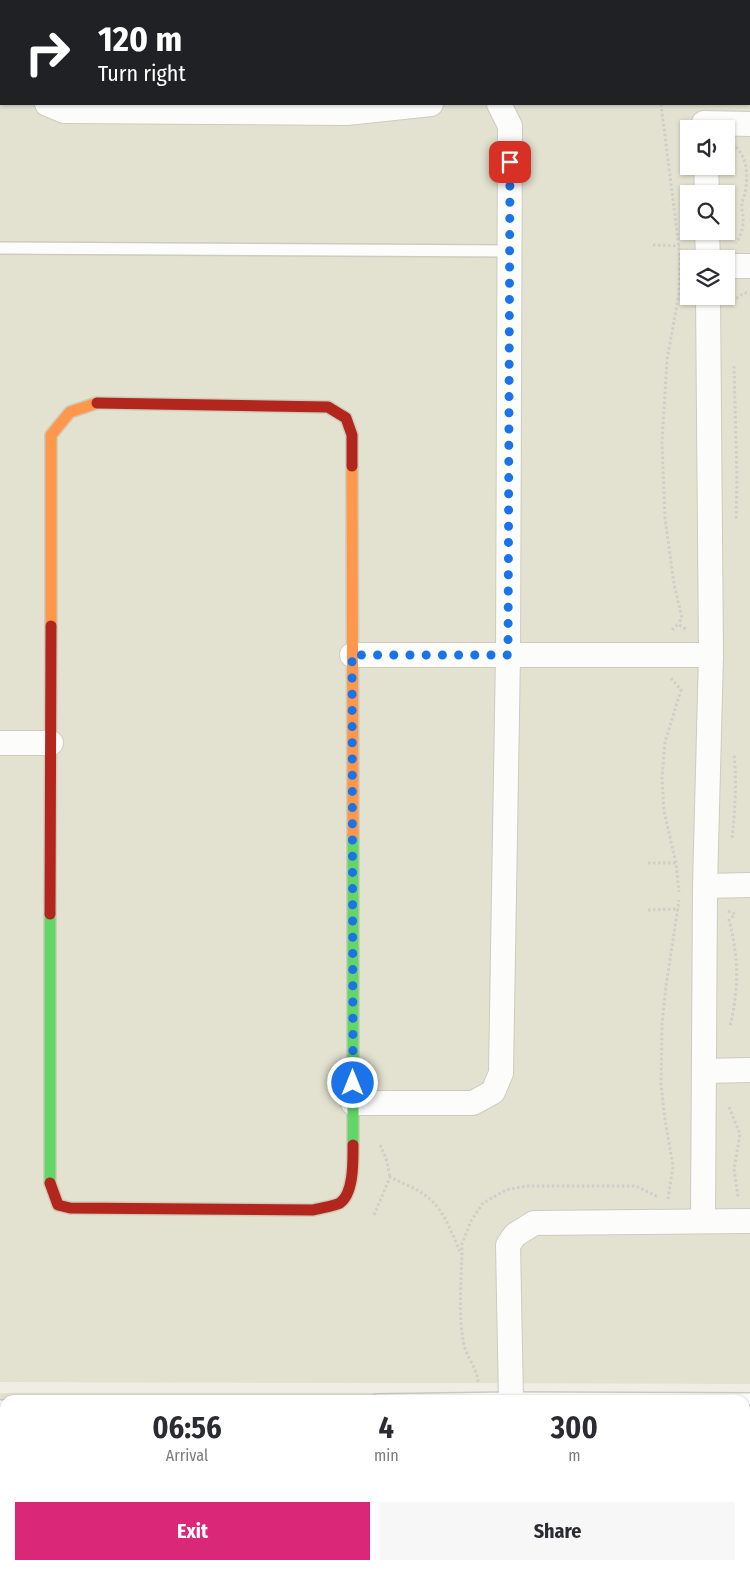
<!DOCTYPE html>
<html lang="en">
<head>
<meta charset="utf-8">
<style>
  body { margin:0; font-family:"Fira Sans Condensed",sans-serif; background:#f7f7f7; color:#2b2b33; height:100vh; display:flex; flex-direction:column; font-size:19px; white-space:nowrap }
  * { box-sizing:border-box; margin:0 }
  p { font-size:16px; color:#7c7c81 }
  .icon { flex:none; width:28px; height:28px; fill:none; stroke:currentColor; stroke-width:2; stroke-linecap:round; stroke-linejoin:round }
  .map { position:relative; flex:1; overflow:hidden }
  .side { position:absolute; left:0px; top:1395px; width:750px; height:175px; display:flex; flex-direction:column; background:#fff; border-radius:15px 15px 0 0; box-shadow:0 1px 4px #0004 }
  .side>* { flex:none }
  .top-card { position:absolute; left:0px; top:0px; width:750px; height:105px; box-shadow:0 1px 4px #0004; background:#202124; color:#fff; overflow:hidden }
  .controls { position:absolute; left:680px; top:120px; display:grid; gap:10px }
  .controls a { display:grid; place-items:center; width:55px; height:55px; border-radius:0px; background:#fff; box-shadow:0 1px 4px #0004; font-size:25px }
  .pin { position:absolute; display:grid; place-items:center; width:42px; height:42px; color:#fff; margin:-21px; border-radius:10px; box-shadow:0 2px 8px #0006 }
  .me { position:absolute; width:55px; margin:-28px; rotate:0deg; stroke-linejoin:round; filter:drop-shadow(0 0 4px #0008) }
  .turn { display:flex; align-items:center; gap:18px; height:105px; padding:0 15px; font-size:22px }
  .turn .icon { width:65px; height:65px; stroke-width:2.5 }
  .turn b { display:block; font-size:35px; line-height:42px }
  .eta { display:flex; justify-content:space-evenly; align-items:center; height:85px; text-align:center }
  .eta b { font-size:30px; font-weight:700; line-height:35px }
  .action { display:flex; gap:10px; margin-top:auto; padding:10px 15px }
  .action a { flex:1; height:58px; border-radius:0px; background:#db2777; color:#fff; font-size:20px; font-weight:700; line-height:58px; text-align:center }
  .action a+a { background:#f7f7f7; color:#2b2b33 }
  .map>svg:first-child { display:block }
  .residential { fill:#e3e2d1; fill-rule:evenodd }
  .building { fill:#d7d6cd; stroke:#d6d5ca }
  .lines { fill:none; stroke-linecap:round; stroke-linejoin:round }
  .lane-casing { stroke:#ccccc1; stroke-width:14 }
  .street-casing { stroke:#ccccc1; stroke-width:26 }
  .fast-casing { stroke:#cecdba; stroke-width:14 }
  .slow-casing { stroke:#cecdba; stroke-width:14 }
  .jam-casing { stroke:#cecdba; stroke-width:14 }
  .path { stroke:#d0cec8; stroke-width:3; stroke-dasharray:2.5 2.5; stroke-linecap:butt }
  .lane { stroke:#fcfcfb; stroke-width:11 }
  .street { stroke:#fcfcfb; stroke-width:24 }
  .fast { stroke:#63d668; stroke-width:11 }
  .slow { stroke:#ff974d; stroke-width:11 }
  .jam { stroke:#b3261e; stroke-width:11 }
  .route { stroke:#1a73e8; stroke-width:9; stroke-dasharray:0 16.2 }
</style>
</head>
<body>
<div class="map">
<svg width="750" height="1570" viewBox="0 0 750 1570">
  <rect width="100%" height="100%" fill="#eeeee4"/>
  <g class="residential">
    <path d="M0 0H750V1384L0 1382ZM1 1H749V104H1ZM689 129H726V166H689ZM689 194H726V231H689ZM689 259H726V296H689Z"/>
    <path d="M0 1393H750V1570H0ZM5 1400H745V1565H5Z"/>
  </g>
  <g class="building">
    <rect x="0" y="1450" width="5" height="57"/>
    <rect x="745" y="1460" width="2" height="40"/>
  </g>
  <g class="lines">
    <g class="lane-casing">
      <g id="lane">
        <path d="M0 248 510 251"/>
        <path d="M377 1400 511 1398 750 1399"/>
        <path d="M0 1406H5"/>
      </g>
    </g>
    <g class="street-casing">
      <g id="street">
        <path d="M155 0V1"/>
        <path d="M25 1V0"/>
        <path d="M282 1V0"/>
        <path d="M411 1 412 0"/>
        <path d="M648 1 650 0"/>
        <path d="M47 104 64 111 347 113 431 104"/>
        <path d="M704 123 750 124"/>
        <path d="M706 166 707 194"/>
        <path d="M707 231 708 259"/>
        <path d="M726 266H750"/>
        <path d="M352 655H711"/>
        <path d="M0 743H51"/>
        <path d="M705 886 750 885"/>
        <path d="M704 1071 750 1070"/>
        <path d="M353 1103H473L493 1092 501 1073 508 655 510 126 499 104"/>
        <path d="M703 1221 705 886 711 655 708 296"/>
        <path d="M511 1400 508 1245 515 1235 534 1223 750 1221"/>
        <path d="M509 1570V1565"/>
      </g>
    </g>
    <g class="fast-casing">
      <g id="fast">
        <path d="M353 835V1145"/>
        <path d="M50 1183V914"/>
        <path d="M0 1564H5"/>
        <path d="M745 1564H750"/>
      </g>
    </g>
    <g class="slow-casing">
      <g id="slow">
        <path d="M352 466 353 835"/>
        <path d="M51 626V435L70 412 97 403"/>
      </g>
    </g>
    <g class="jam-casing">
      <g id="jam">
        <path d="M97 403 328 407 346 418 352 435V466"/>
        <path d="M50 914 51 626"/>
        <path d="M50 1183 58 1205 70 1208 313 1210C320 1208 335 1206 340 1203 354 1193 353 1161 353 1145"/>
      </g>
    </g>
    <g class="path">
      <path d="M661 104 680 256 679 293 667 360 662 442 665 518 674 584 682 618 678 624"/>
      <path d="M736 147C748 159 748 177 745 193 744 197 742 201 742 204 741 208 743 213 743 216 744 226 741 236 736 243"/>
      <path d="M653 245 680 246"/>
      <path d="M732 295 737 298 744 293H750"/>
      <path d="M734 366 737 480 736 519"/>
      <path d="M672 630 678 624 687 630"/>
      <path d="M671 678 681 690 665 742 662 778 664 811 676 863 679 892"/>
      <path d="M732 838C735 810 737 783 734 754"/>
      <path d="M648 863H677"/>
      <path d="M648 910 679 909"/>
      <path d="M728 911 735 914 729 920C739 959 739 987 730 1027"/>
      <path d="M729 1107 740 1134 734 1169 738 1197"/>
      <path d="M380 1145 386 1158 390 1177"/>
      <path d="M668 1199 673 1166 665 1120 661 1084 662 1024 666 986 679 900"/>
      <path d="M374 1215 390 1177C404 1184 421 1190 432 1201 446 1215 453 1236 461 1254"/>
      <path d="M478 1382C477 1368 467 1358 464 1345 458 1316 461 1284 462 1254V1244L471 1221 483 1203 506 1190 526 1186H636L658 1197"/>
    </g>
    <use href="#lane" class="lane"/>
    <use href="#street" class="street"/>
    <use href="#fast" class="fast"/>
    <use href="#slow" class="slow"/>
    <use href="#jam" class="jam"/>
  </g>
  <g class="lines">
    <path class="route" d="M353 1083 352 655H508L510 162"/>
  </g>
</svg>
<div class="controls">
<a><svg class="icon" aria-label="sound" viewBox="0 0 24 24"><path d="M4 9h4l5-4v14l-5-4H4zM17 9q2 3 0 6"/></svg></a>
<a><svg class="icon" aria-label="search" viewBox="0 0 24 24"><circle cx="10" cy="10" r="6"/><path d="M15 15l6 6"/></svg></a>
<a><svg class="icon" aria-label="layers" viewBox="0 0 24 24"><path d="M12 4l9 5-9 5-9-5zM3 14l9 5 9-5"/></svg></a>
</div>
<div class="pin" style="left:510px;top:162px;background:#d93025"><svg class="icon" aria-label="arrive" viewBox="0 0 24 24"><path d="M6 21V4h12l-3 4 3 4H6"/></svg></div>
<svg class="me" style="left:353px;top:1083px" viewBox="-20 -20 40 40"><circle r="17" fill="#1a73e8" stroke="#fff" stroke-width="3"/><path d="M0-11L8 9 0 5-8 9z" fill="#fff"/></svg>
<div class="top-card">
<div class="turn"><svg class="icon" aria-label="right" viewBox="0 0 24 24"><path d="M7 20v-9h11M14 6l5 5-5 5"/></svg><div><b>120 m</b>Turn right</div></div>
</div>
<section class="side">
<div class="eta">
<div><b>06:56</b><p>Arrival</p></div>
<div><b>4</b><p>min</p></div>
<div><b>300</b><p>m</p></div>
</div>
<div class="action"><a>Exit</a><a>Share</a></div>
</section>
</div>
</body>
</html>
